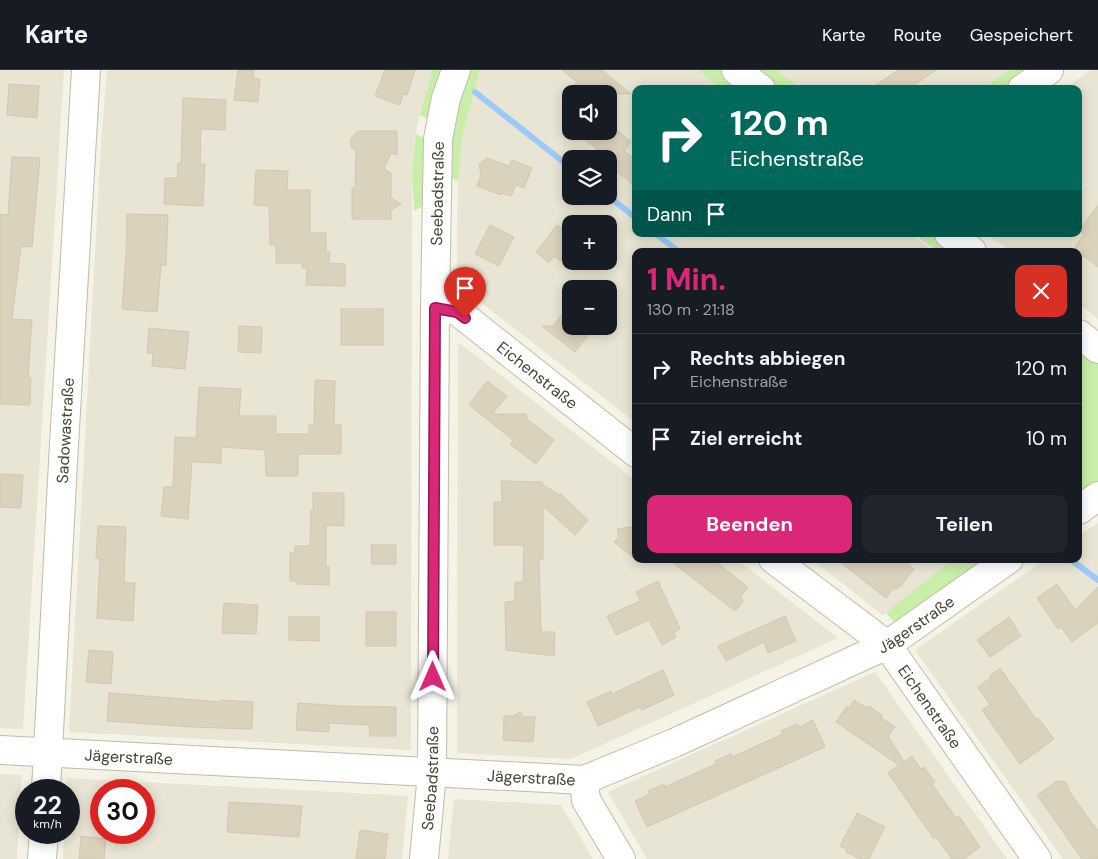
<!DOCTYPE html>
<html lang="de">
<head>
<meta charset="utf-8">
<style>
  body { margin:0; font-family:"DM Sans",sans-serif; background:#20242c; color:#f1f3f6; height:100vh; display:flex; flex-direction:column; font-size:19px; white-space:nowrap }
  * { box-sizing:border-box; margin:0 }
  p { font-size:16px; color:#9ea1a6 }
  .icon { flex:none; width:28px; height:28px; fill:none; stroke:currentColor; stroke-width:2; stroke-linecap:round; stroke-linejoin:round }
  .map { position:relative; flex:1; overflow:hidden }
  .details { position:absolute; left:632px; top:178px; width:450px; height:315px; display:flex; flex-direction:column; background:#171b24; border-radius:10px; box-shadow:0 2px 12px #0003 }
  .details>* { flex:none }
  .guide { position:absolute; left:632px; top:15px; width:450px; height:152px; border-radius:10px; box-shadow:0 2px 12px #0003; background:#00695c; color:#fff; overflow:hidden }
  .tools { position:absolute; left:562px; top:15px; display:grid; gap:10px }
  .tools a { display:grid; place-items:center; width:55px; height:55px; border-radius:10px; background:#171b24; box-shadow:0 2px 12px #0003; font-size:25px }
  .speed { position:absolute; left:15px; top:709px; display:flex; gap:10px; font-size:25px; font-weight:700; text-align:center }
  .speed>* { display:grid; place-content:center; width:65px; height:65px; border-radius:50%; background:#171b24; box-shadow:0 2px 12px #0003; line-height:1 }
  .speed small { font-size:12px; font-weight:400 }
  .speed .limit { border:8px solid #d22; background:#fff; color:#111 }
  .pin { position:absolute; display:grid; place-items:center; width:42px; height:42px; color:#fff; margin:-51px -21px; border-radius:50% 50% 50% 0; rotate:-45deg; box-shadow:0 0 5px #0007 }
  .pin .icon { rotate:45deg }
  .me { position:absolute; width:55px; margin:-28px; rotate:0deg; stroke-linejoin:round; filter:drop-shadow(0 0 4px #0008) }
  .turn { display:flex; align-items:center; gap:18px; height:105px; padding:0 15px; font-size:22px }
  .turn .icon { width:65px; height:65px; stroke-width:2.5 }
  .turn b { display:block; font-size:35px; line-height:42px }
  .then { display:flex; align-items:center; height:48px; padding:0 15px; background:#0003; gap:10px; font-size:19px }
  .round { display:grid; place-items:center; flex:none; width:52px; height:52px; border-radius:10px; background:#20242c }
  .head { display:flex; align-items:center; justify-content:space-between; height:85px; padding:0 15px }
  h1 { font-size:30px; font-weight:700; line-height:38px; color:#db2777 }
  .action { display:flex; gap:10px; margin-top:auto; padding:10px 15px }
  .action a { flex:1; height:58px; border-radius:10px; background:#db2777; color:#fff; font-size:20px; font-weight:700; line-height:58px; text-align:center }
  .action a+a { background:#20242c; color:#f1f3f6 }
  ul { padding:0; list-style:none }
  li { display:flex; align-items:center; gap:15px; height:70px; padding:0 15px; border-top:1px solid #363941 }
  li div { flex:1 }
  li b { display:block; font-size:19px }
  li em { font-style:normal }
  header { display:flex; align-items:center; gap:30px; box-sizing:border-box; height:70px; padding:0 25px; background:#171b24; border-bottom:1px solid #363941 }
  header strong { font-size:24px }
  nav { display:flex; gap:28px; margin-inline-start:auto; font-size:18px }
  .map>svg:first-child { display:block }
  .residential { fill:#e9e5d4; fill-rule:evenodd }
  .green { fill:#c9eeaa }
  .lines { fill:none; stroke-linecap:round; stroke-linejoin:round }
  .stream { stroke:#9cc9f8; stroke-width:6 }
  .building { fill:#dbd2bd; stroke:#d3c8ad }
  .minor-casing { stroke:#c2bba7; stroke-width:30 }
  .minor { stroke:#fff; stroke-width:28 }
  .route-casing { stroke:#8e194d; stroke-width:12 }
  .route { stroke:#db2777; stroke-width:9 }
  .labels { text-anchor:middle; stroke-width:5; stroke-linejoin:round; paint-order:stroke }
  .street-label { font-size:16px; fill:#494334; stroke:#fff }
</style>
</head>
<body>
<header>
<strong>Karte</strong>
<nav><a>Karte</a><a>Route</a><a>Gespeichert</a></nav>
</header>
<div class="map">
<svg width="1098" height="789" viewBox="0 0 1098 789">
  <rect width="100%" height="100%" fill="#f5f2e6"/>
  <g class="residential">
    <path d="M0 0H64L23 659 0 658Z"/>
    <path d="M107 0H432L417 56 412 105 411 680 69 662 101 75Z"/>
    <path d="M480 0H698L722 19H636V164H911L933 181H636V353L457 214 458 99 462 67ZM571 24H609V61H571ZM571 89H609V126H571ZM571 154H609V191H571ZM571 219H609V256H571Z"/>
    <path d="M773 0H1010L982 19H798Z"/>
    <path d="M1091 0H1098V249L1079 234V181H1010L987 164H1079V19H1064Z"/>
    <path d="M458 272 636 411V489H736L838 568 571 689 457 683Z"/>
    <path d="M1098 453V789H1063L915 580 1046 489H1079V466Z"/>
    <path d="M811 489H965L883 545Z"/>
    <path d="M875 602 1007 789H647L608 722Z"/>
    <path d="M0 704 22 705 17 789H0Z"/>
    <path d="M67 708 408 726 402 789H63L64 763 69 762ZM101 720H144V762H101Z"/>
    <path d="M454 729 561 735 593 789H448Z"/>
  </g>
  <g class="green">
    <path d="M432 0H446L432 51 420 45Z"/>
    <path d="M464 0H480L462 67 458 111 442 104Z"/>
    <path d="M698 0H724L749 19H722Z"/>
    <path d="M749 0H777L800 18 774 19Z"/>
    <path d="M1010 0H1040L1013 19H982Z"/>
    <path d="M416 64 430 71 426 134 414 141 412 105Z"/>
    <path d="M914 164H937L950 173 946 181H937Z"/>
    <path d="M1079 274 1098 289V417L1079 431Z"/>
    <path d="M953 489H996L898 556 886 543Z"/>
  </g>
  <g class="lines">
    <g class="stream">
      <path d="M475 22 571 98"/>
      <path d="M608 126 636 148"/>
      <path d="M656 164 678 181"/>
      <path d="M1070 489 1098 510"/>
    </g>
  </g>
  <g class="building">
    <path d="M238 0H254L253 8 260 9 258 32 234 30Z"/>
    <path d="M385 0H415L407 25 403 24 400 35 375 26Z"/>
    <path d="M562 0H602L631 24H567L577 12Z"/>
    <path d="M898 0H936L908 19H870Z"/>
    <path d="M9 14 39 16 37 48 7 45Z"/>
    <path d="M183 28 226 30 225 60 201 59 200 94H205L203 136 164 134 165 108H177L178 93H181Z"/>
    <path d="M358 61H397V85L391 83 384 99 391 103V128L401 134 391 140V149H352V118H355L356 81 351 77V68Z"/>
    <path d="M574 61H618L631 72 624 81 636 90V117L609 95V89H603L606 86Z"/>
    <path d="M12 87 40 88 32 177 21 176 12 249 32 250 28 307 31 308 30 335 0 334V144L8 145Z"/>
    <path d="M487 88 509 96 512 90 532 98 524 118 516 115 511 126 502 123 501 125 477 116 481 105 479 94Z"/>
    <path d="M256 100 288 101 287 120H310V163H326V182H330L329 193 345 194V216L306 215 307 198H302V193H276V175H270L269 136 254 135Z"/>
    <path d="M1098 135V197L1084 186 1079 187V181H1076V175L1084 165 1079 161Z"/>
    <path d="M127 144 168 145 166 195H161L157 242 122 239 126 185Z"/>
    <path d="M490 155 514 167 499 196 475 184Z"/>
    <path d="M557 155 571 166V195L563 188 561 191 554 186 549 193 536 182Z"/>
    <path d="M571 233V256H595L575 282 542 256H553Z"/>
    <rect x="341" y="239" width="42" height="36"/>
    <path d="M239 256 262 257 261 283 238 282Z"/>
    <path d="M149 258 189 262 185 299 152 296 153 283H147Z"/>
    <path d="M315 310 335 311 334 355H341V384H298V406H266L265 380 221 377V393L192 392 188 449 161 446 164 417H173L175 367 196 368 199 317 241 319 239 346H276V364H309V355H314Z"/>
    <path d="M487 311 507 326 492 344H526L527 349 554 370 536 394 510 374 513 370 469 335Z"/>
    <path d="M0 404 23 405 21 438 0 437Z"/>
    <path d="M501 411 542 412V414L560 425 561 424 588 450 575 465 543 436V489H539L541 562H555L554 586 506 580 505 532 515 531V512H523L524 475H494V432H502Z"/>
    <path d="M313 423H344V456L326 455V497H329V515L297 514V511H290V483H295V476H310L311 440H313Z"/>
    <path d="M98 456 126 457 124 513H135L133 551 97 548 100 489 96 488Z"/>
    <path d="M636 456V489L614 472 619 467 617 459Z"/>
    <path d="M371 475H396V494H372Z"/>
    <path d="M668 489H712L748 517 741 526 743 532 735 541Z"/>
    <path d="M836 489H901L914 499 900 517 899 516 896 520 894 518 886 528Z"/>
    <path d="M658 511 680 559 674 562 676 567 662 575 649 550 616 565 607 546 640 531 636 522Z"/>
    <path d="M1057 514 1075 540 1098 517V553L1072 572 1061 557 1058 559 1037 528Z"/>
    <path d="M224 533 258 535 256 564 222 563Z"/>
    <rect x="366" y="542" width="30" height="34"/>
    <path d="M785 546 796 571 768 583 764 572 726 591 718 576Z"/>
    <path d="M289 547H319V571L289 570Z"/>
    <path d="M1009 547 1021 566 990 587 977 570Z"/>
    <path d="M89 580 113 582 111 614 86 612Z"/>
    <path d="M1000 598 1036 649 1038 648 1054 669 1020 694 982 640 990 635 978 617 990 608 991 605Z"/>
    <path d="M663 600 674 625 642 640 640 637 598 656 587 632 611 621 612 624Z"/>
    <path d="M109 623 221 632V630L253 632 252 659 191 657 107 651Z"/>
    <path d="M854 630 867 638 869 636 883 646 881 648 895 657 888 666 904 692 912 686 921 699 924 697 935 712 932 714 956 748 959 746 980 777 964 789H952L936 767 934 769 888 703 899 695 836 652 847 636 849 638Z"/>
    <path d="M298 633 342 636 396 637V666H370L369 655 329 653V662L296 660Z"/>
    <path d="M520 642 524 647H535L533 672 503 670 504 646H514Z"/>
    <path d="M813 650 825 677 647 757 635 731 649 724 648 721 664 714 665 717 716 694 715 691 731 684 732 687 783 664 781 661 797 654 799 657Z"/>
    <path d="M1057 711 1065 712 1069 718 1068 720 1098 761V789H1082L1037 725Z"/>
    <path d="M229 732 302 736 299 767 227 762Z"/>
    <path d="M857 743 885 757 869 789H860L846 782 847 780 840 776Z"/>
    <path d="M360 760 388 764 385 789H356Z"/>
    <path d="M81 766 106 769 104 789H79Z"/>
  </g>
  <g class="lines">
    <g class="minor-casing">
      <g id="minor">
        <path d="M736 0 761 19"/>
        <path d="M1022 19 1049 0"/>
        <path d="M949 164 972 181"/>
        <path id="s1" d="M435 238 457 241 636 383"/>
        <path d="M1079 264 1098 279"/>
        <path d="M1079 440 1098 426"/>
        <path id="s2" d="M773 489 887 575 1037 789"/>
        <path id="s3" d="M0 680 584 710 674 673 887 575 1009 489"/>
        <path d="M584 710 586 730 621 789"/>
        <path id="s4" d="M46 720 63 392 86 0"/>
        <path d="M42 789 44 762"/>
        <path id="s5" d="M424 789 432 704 435 238 438 69 446 28 456 0"/>
      </g>
    </g>
    <use href="#minor" class="minor"/>
  </g>
  <g class="lines">
    <g class="route-casing">
      <path id="route" d="M433 607 435 238 457 242 465 248"/>
    </g>
    <use href="#route" class="route"/>
  </g>
  <g class="labels">
    <g class="street-label">
      <text dy="6" stroke="none"><textPath href="#s5" startOffset="666">Seebadstraße</textPath></text>
      <text dy="6" stroke="none"><textPath href="#s1" startOffset="125">Eichenstraße</textPath></text>
      <text dy="6" stroke="none"><textPath href="#s4" startOffset="360">Sadowastraße</textPath></text>
      <text dy="6" stroke="none"><textPath href="#s3" startOffset="952">Jägerstraße</textPath></text>
      <text dy="6" stroke="none"><textPath href="#s2" startOffset="218">Eichenstraße</textPath></text>
      <text dy="6" stroke="none"><textPath href="#s3" startOffset="129">Jägerstraße</textPath></text>
      <text dy="6" stroke="none"><textPath href="#s5" startOffset="81">Seebadstraße</textPath></text>
      <text dy="6" stroke="none"><textPath href="#s3" startOffset="532">Jägerstraße</textPath></text>
    </g>
  </g>
</svg>
<div class="tools">
<a><svg class="icon" aria-label="sound" viewBox="0 0 24 24"><path d="M4 9h4l5-4v14l-5-4H4zM17 9q2 3 0 6"/></svg></a>
<a><svg class="icon" aria-label="layers" viewBox="0 0 24 24"><path d="M12 4l9 5-9 5-9-5zM3 14l9 5 9-5"/></svg></a>
<a>+</a>
<a>−</a>
</div>
<div class="speed"><div>22<small>km/h</small></div><div class="limit">30</div></div>
<div class="pin" style="left:465px;top:248px;background:#d93025"><svg class="icon" aria-label="arrive" viewBox="0 0 24 24"><path d="M6 21V4h12l-3 4 3 4H6"/></svg></div>
<svg class="me" style="left:433px;top:607px" viewBox="-20 -20 40 40"><path d="M0-17L14 15 0 8-14 15z" fill="#db2777" stroke="#fff" stroke-width="4"/></svg>
<div class="guide">
<div class="turn"><svg class="icon" aria-label="right" viewBox="0 0 24 24"><path d="M7 20v-9h11M14 6l5 5-5 5"/></svg><div><b>120 m</b>Eichenstraße</div></div>
<div class="then">Dann<svg class="icon" aria-label="arrive" viewBox="0 0 24 24"><path d="M6 21V4h12l-3 4 3 4H6"/></svg></div>
</div>
<section class="details">
<div class="head"><div><h1>1 Min.</h1><p>130 m · 21:18</p></div><a class="round" style="background:#d93025;color:#fff"><svg class="icon" aria-label="close" viewBox="0 0 24 24"><path d="M6 6l12 12M18 6L6 18"/></svg></a></div>
<ul>
<li><svg class="icon" aria-label="right" viewBox="0 0 24 24"><path d="M7 20v-9h11M14 6l5 5-5 5"/></svg><div><b>Rechts abbiegen</b><p>Eichenstraße</p></div><em>120 m</em></li>
<li><svg class="icon" aria-label="arrive" viewBox="0 0 24 24"><path d="M6 21V4h12l-3 4 3 4H6"/></svg><div><b>Ziel erreicht</b></div><em>10 m</em></li>
</ul>
<div class="action"><a>Beenden</a><a>Teilen</a></div>
</section>
</div>
</body>
</html>
